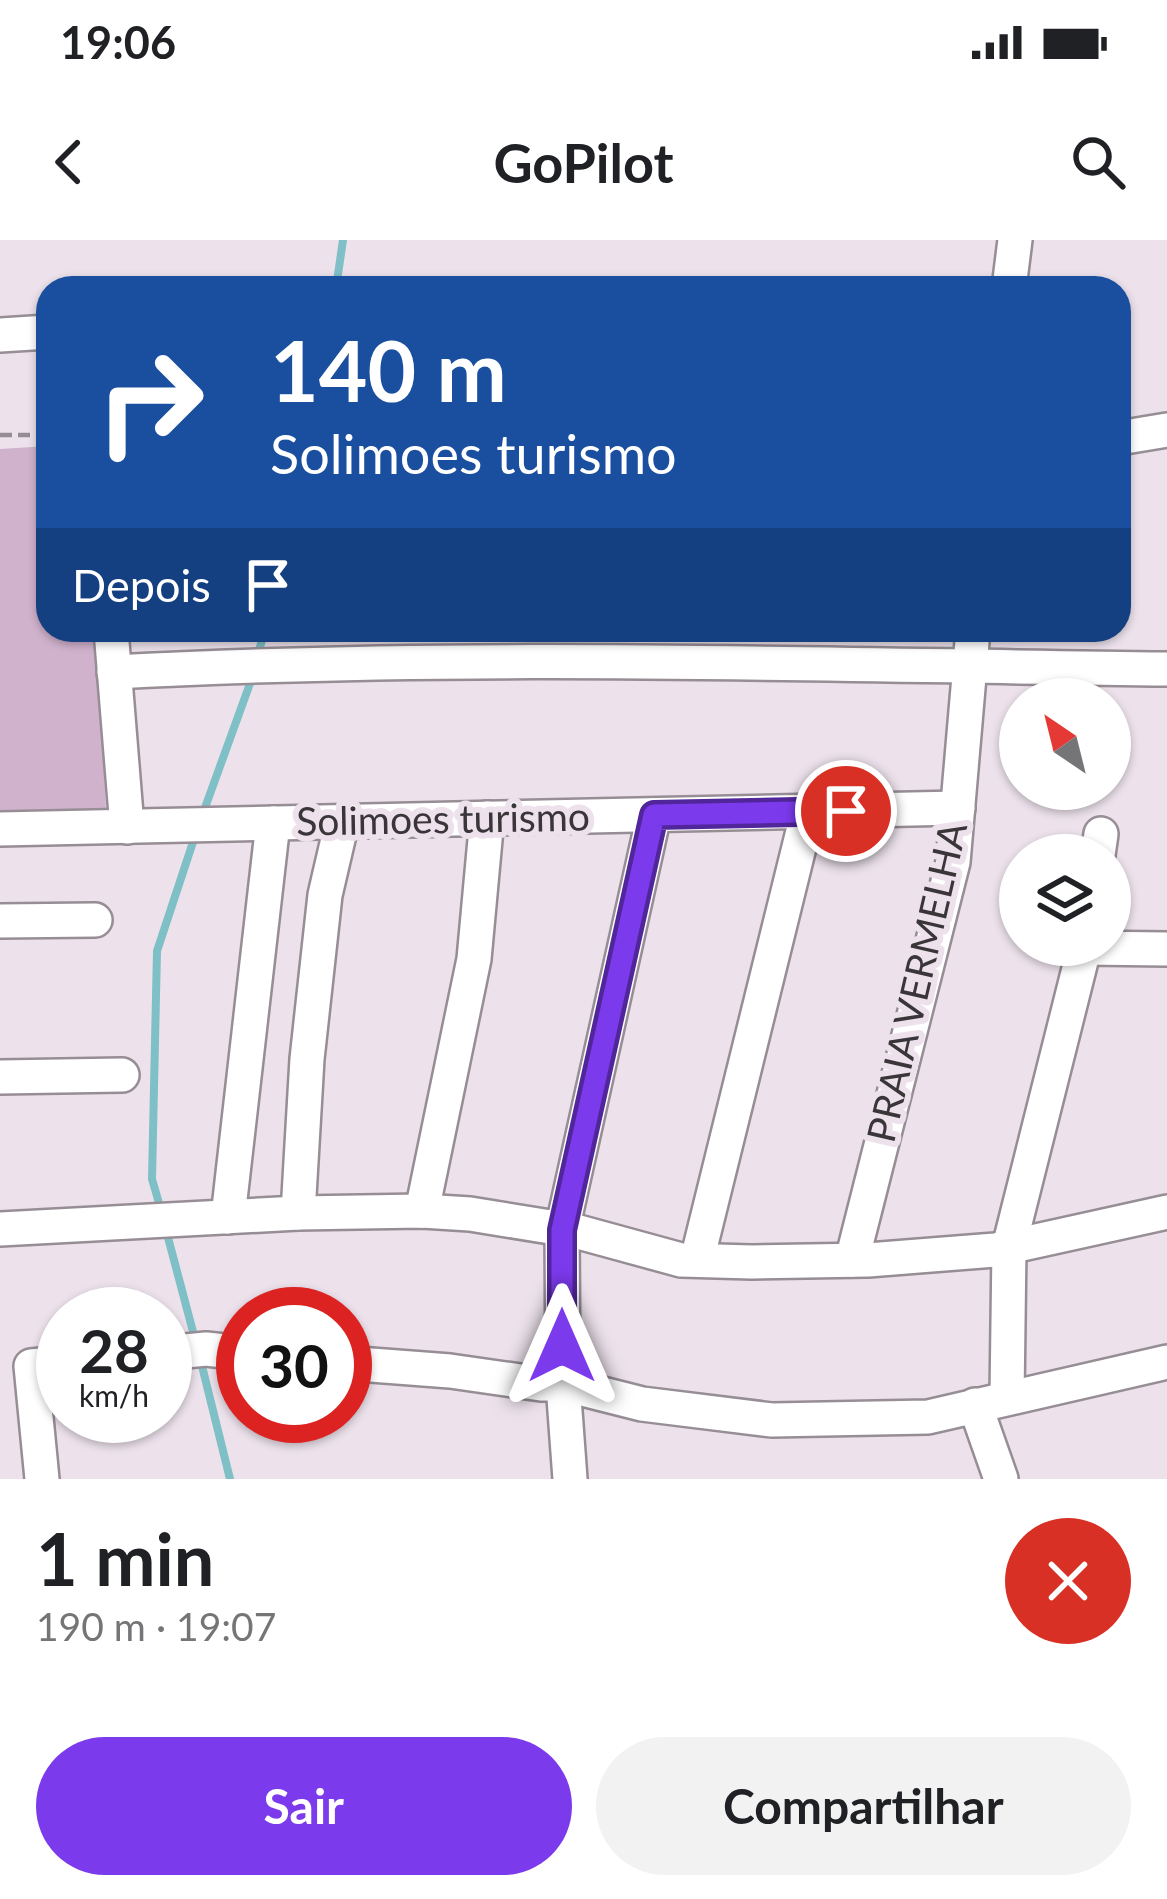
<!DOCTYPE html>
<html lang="pt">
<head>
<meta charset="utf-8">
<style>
  body { margin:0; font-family:Lato,sans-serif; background:#f2f2f2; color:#202124; height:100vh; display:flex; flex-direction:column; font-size:45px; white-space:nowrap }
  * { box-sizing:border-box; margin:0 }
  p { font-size:39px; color:#757577 }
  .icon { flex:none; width:66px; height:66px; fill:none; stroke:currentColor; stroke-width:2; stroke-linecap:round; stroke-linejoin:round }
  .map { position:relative; height:1239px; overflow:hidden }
  .panel { display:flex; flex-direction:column; background:#fff; flex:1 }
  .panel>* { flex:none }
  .hud { position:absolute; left:36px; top:36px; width:1095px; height:366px; border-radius:36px; box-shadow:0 3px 9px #0004; background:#1a4fa0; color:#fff; overflow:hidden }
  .needle { width:78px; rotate:325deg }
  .buttons { position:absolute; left:999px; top:438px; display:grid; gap:24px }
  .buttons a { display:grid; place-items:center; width:132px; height:132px; border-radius:50%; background:#fff; box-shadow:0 3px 9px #0004; font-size:60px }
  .speed { position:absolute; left:36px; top:1047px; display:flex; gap:24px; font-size:60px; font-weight:700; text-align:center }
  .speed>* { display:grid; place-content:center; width:156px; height:156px; border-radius:50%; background:#fff; box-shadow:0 3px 9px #0004; line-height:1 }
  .speed small { font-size:30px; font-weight:400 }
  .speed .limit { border:18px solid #d22; background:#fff; color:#111 }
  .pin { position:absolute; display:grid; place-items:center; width:102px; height:102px; color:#fff; margin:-51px; border:6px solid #fff; border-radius:50%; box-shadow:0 3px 12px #0007 }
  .me { position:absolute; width:132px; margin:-66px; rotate:0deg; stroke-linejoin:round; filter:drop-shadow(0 0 9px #0008) }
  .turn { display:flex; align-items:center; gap:42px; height:252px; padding:0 36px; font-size:54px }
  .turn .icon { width:156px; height:156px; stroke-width:2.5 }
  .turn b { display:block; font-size:84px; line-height:102px }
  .then { display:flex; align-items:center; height:114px; padding:0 36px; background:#0003; gap:24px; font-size:45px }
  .round { display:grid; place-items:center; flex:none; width:126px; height:126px; border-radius:63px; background:#f2f2f2 }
  .summary { display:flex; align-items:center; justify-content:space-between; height:204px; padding:0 36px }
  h1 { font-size:72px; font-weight:700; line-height:90px }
  .primary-button { display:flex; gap:24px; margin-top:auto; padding:24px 36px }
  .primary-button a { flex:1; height:138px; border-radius:72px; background:#7c3aed; color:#fff; font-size:48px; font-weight:700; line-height:138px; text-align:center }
  .primary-button a+a { background:#f2f2f2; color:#202124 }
  .status { display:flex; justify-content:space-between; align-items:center; height:84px; padding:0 60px; background:#fff; direction:ltr }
  .status svg { height:33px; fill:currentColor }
  header { display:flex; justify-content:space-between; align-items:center; height:156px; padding:0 36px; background:#fff; font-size:54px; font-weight:700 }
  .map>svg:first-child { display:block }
  .green { fill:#d1b2cd }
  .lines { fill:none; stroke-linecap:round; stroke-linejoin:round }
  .stream { stroke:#7fbfc6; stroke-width:8 }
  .minor-casing { stroke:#968d95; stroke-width:38 }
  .path { stroke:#958d94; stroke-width:4.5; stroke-dasharray:12 6; stroke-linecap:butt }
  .minor { stroke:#fff; stroke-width:33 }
  .route-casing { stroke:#51269a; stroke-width:30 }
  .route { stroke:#7c3aed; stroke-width:21 }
  .labels { text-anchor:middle; stroke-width:12; stroke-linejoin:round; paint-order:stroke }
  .street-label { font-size:39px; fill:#393538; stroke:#ede2ec }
</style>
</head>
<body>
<div class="status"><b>19:06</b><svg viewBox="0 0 49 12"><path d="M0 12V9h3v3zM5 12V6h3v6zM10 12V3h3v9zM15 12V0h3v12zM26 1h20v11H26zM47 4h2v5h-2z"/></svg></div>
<header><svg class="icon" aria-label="back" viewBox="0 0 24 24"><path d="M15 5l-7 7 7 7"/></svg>GoPilot<svg class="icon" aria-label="search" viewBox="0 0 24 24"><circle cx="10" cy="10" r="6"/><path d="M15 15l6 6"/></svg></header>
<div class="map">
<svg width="1167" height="1239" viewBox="0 0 1167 1239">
  <rect width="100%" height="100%" fill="#ede2ec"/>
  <path class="green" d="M48 206V390H97L106 570 0 573V209Z"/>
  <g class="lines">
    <g class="stream">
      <path d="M336 48 343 0"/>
      <path d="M257 417 265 390"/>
      <path d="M202 576 252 438"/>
      <path d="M161 970 152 939 157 711 195 596"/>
      <path d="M166 990 196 1103"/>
      <path d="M200 1118 230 1239"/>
    </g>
    <g class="minor-casing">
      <g id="minor">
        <path d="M1009 48 1015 0"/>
        <path d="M0 95 48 92"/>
        <path d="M1119 198 1167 190"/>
        <path d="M111 390 127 587"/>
        <path d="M114 432C465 413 816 425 1167 429"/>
        <path d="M0 589 958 568"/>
        <path d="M1098 615 1101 594"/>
        <path d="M0 681 95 680"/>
        <path d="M1084 708 1167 709"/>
        <path d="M0 837 122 835"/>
        <path d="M422 971 474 719 487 578"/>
        <path d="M298 973 307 819 325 655 342 582"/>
        <path d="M228 977 273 583"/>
        <path d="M0 989 298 973 422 971 470 974 575 991 681 1020 752 1022 868 1020 995 1010 1167 972"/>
        <path d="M697 1020 808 571"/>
        <path d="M852 1020 953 622 973 390"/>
        <path d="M165 1113 206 1109 243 1113"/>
        <path d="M345 1123 450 1131 541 1144H563L642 1164 772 1180 928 1177 1167 1122"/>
        <path d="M1007 1158 1009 1007 1085 705"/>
        <path d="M975 1165 1001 1239"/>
        <path d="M42 1239 31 1126 63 1123"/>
        <path d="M570 1239 563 1144 562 990 654 575"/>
      </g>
    </g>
    <path class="path" d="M0 195H48"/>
    <use href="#minor" class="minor"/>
  </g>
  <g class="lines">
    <g class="route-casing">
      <path id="route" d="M562 1106V990L654 575 846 571"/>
    </g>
    <use href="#route" class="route"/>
  </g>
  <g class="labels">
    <g class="street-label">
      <text transform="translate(443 579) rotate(-1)" y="14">Solimoes turismo</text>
      <text transform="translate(917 742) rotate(-77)" y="14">PRAIA VERMELHA</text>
    </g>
  </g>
</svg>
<div class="buttons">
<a><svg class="needle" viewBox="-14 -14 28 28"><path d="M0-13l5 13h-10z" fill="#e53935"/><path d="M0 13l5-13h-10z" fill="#757577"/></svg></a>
<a><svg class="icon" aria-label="layers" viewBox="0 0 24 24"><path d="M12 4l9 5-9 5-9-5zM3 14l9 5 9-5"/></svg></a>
</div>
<div class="speed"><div>28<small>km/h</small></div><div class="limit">30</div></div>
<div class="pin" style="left:846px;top:571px;background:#d93025"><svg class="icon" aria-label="arrive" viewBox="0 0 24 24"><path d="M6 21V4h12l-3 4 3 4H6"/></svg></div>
<svg class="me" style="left:562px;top:1106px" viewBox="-20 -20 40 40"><path d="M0-17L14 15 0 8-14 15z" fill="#7c3aed" stroke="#fff" stroke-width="4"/></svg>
<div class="hud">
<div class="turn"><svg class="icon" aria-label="right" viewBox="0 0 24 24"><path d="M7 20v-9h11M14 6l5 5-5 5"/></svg><div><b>140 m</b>Solimoes turismo</div></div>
<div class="then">Depois<svg class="icon" aria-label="arrive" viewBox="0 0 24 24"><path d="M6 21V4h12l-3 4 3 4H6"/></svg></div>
</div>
</div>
<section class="panel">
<div class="summary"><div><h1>1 min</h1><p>190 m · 19:07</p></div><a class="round" style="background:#d93025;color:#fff"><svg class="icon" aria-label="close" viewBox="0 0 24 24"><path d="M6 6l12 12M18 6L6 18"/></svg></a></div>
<div class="primary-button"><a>Sair</a><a>Compartilhar</a></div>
</section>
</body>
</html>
